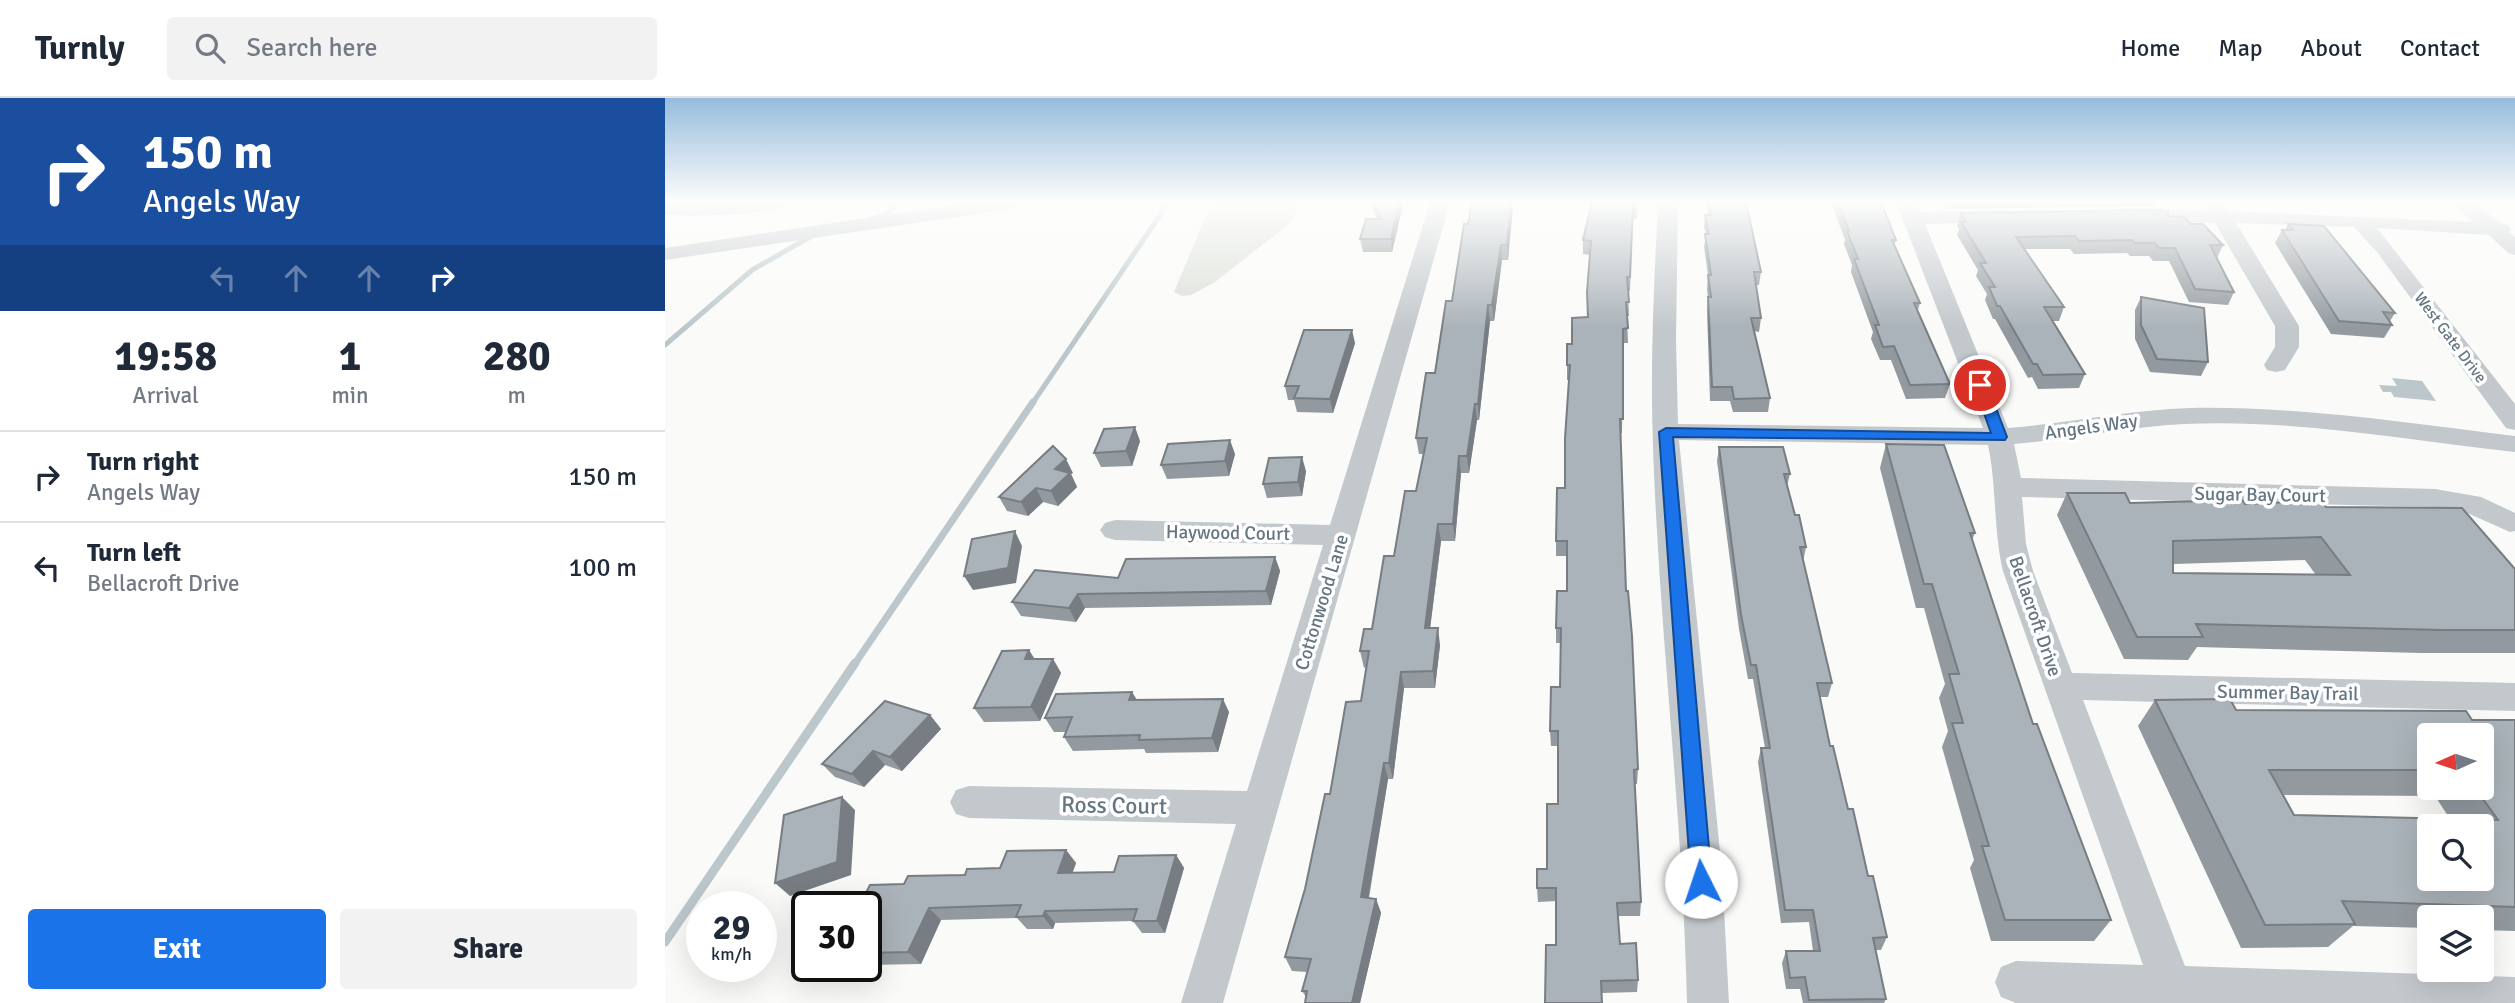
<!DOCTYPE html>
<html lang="en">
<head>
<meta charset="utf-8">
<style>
  body { margin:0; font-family:Signika,sans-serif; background:#f2f2f3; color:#1f2937; height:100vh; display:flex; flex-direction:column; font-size:26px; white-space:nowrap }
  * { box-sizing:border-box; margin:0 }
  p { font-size:23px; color:#747a83 }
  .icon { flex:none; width:38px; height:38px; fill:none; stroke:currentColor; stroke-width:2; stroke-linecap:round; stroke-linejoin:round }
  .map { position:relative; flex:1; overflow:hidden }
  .details { display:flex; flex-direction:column; background:#fff; width:665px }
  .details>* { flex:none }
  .hud { background:#1a4fa0; color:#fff; overflow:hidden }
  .needle { width:46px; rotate:267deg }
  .controls { position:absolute; left:1752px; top:625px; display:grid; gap:14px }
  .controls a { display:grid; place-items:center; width:77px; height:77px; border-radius:7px; background:#fff; box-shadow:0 7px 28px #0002; font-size:35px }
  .speed { position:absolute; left:21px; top:793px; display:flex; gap:14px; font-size:35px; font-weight:700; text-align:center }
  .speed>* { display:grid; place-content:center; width:91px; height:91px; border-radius:50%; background:#fff; box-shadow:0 7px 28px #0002; line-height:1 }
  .speed small { font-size:18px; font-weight:400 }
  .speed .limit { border:4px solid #111; border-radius:10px; background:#fff; color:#111 }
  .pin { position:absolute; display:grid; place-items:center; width:60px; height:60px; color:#fff; margin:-30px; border:4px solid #fff; border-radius:50%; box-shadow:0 2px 7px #0007 }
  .me { position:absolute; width:77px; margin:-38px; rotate:356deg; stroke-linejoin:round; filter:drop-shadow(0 0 5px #0008) }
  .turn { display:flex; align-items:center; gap:24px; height:147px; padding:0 28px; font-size:32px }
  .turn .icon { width:91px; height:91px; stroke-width:2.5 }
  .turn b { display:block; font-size:49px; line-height:60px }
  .lanes { display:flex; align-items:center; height:66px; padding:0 28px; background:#0003; justify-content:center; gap:35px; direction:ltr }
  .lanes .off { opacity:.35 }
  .eta { display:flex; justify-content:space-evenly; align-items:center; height:119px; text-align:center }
  .eta b { font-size:42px; font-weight:700; line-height:49px }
  .action { display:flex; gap:14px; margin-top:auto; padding:14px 28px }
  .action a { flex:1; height:80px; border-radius:7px; background:#1a73e8; color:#fff; font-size:28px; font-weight:700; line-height:80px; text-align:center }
  .action a+a { background:#f2f2f3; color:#1f2937 }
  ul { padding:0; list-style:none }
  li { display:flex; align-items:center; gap:21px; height:91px; padding:0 28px; border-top:2px solid #e0e1e3 }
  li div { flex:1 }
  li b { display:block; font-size:26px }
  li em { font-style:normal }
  header { display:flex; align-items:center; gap:42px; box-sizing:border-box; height:98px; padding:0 35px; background:#fff; border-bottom:2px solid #e0e1e3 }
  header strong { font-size:33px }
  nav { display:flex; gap:38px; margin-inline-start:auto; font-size:24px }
  .search { width:490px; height:63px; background:#f2f2f3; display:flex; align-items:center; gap:18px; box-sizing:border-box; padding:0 24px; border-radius:7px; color:#747a83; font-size:26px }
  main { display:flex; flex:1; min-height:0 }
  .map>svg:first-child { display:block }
  .green { fill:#dadfd7 }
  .water { fill:#bbc7cb }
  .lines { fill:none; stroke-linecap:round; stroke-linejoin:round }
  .stream-far2 { stroke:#bbc7cb; stroke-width:5 }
  .stream-far1 { stroke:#bbc7cb; stroke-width:7 }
  .stream { stroke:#bbc7cb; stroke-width:9 }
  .street { fill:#c3c8cc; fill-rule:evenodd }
  .wall { fill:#929a9f; fill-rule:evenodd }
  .shaded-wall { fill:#777d82 }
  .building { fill:#aab3b9; stroke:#777d82; stroke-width:2; fill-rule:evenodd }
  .route { fill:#1a73e8; stroke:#114b97; stroke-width:2 }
  .labels { text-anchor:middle; stroke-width:7; stroke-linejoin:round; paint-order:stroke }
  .far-street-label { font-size:16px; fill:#657683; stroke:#fff }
  .street-label { font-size:19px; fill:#657683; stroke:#fff }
  .near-street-label { font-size:23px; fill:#657683; stroke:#fff }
</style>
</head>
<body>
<header>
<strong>Turnly</strong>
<div class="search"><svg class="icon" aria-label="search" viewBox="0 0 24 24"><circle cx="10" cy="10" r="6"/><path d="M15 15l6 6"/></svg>Search here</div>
<nav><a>Home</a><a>Map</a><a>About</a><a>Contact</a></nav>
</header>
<main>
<section class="details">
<div class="hud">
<div class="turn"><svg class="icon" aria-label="right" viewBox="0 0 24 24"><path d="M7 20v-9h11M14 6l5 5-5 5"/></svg><div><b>150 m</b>Angels Way</div></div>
<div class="lanes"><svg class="icon off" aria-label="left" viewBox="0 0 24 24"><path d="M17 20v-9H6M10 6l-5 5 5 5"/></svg><svg class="icon off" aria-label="ahead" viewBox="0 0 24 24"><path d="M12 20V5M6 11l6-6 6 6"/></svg><svg class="icon off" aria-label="ahead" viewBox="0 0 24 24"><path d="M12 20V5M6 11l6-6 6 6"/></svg><svg class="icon" aria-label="right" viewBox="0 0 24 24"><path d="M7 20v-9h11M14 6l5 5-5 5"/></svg></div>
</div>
<div class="eta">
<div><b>19:58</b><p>Arrival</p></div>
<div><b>1</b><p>min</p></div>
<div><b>280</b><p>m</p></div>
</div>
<ul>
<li><svg class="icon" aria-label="right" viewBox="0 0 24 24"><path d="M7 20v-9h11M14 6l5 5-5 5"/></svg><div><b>Turn right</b><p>Angels Way</p></div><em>150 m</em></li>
<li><svg class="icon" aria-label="left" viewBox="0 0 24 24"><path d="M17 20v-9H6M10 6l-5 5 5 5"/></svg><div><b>Turn left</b><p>Bellacroft Drive</p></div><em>100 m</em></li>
</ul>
<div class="action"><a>Exit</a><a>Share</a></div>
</section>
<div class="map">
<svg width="1850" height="905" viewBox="0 0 1850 905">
  <rect width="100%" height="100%" fill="#fafaf8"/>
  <path class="green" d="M547 104H637L624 126 550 184 526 197 517 198 509 194Z"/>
  <g class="water">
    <path d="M0 104H138C93 118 47 118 0 117Z"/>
    <path d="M1727 280 1757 283 1771 303 1729 299 1726 294H1718L1714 287 1732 288Z"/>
  </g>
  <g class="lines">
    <g class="stream-far2">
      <path d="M206 121 224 115 232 104"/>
      <path d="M0 247 87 172 145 139"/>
      <path d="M367 306 504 104"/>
    </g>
    <path class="stream-far1" d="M189 567 368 304"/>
    <path class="stream" d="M0 844 190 565"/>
    <g class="street">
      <path d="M310 104H361L351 110 0 162V150Z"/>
      <path d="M765 104H785L558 905H516L571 726 304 720 291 716 285 704 291 692 304 688 582 693 658 447 450 442 440 439 435 432 440 425 450 422 665 427Z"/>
      <path d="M993 104H1013L1011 242 1013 326 1318 330 1231 104H1251L1255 114 1335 112 1342 114 1345 118 1342 122 1335 124 1260 126 1343 330C1404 325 1464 312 1525 310 1634 308 1742 325 1850 338V354C1741 342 1630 321 1519 326 1462 329 1406 341 1349 346L1356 380 1770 391 1816 399 1850 415V433L1845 434 1800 414 1770 409 1357 399 1361 446 1368 473 1407 575 1850 585V613L1418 602 1520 868 1850 879V905H1351L1336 899 1330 884 1336 869 1351 863 1478 867 1338 473C1328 431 1332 389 1323 347L1014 342 1057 774 1064 905H1022C1018 719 994 534 988 348 985 267 989 185 993 104Z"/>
      <path d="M1545 104 1556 105 1562 113 1808 124 1786 104H1808L1835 125 1843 127 1846 131 1844 134 1850 139V157L1843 155 1824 137 1712 130 1850 306V332L1841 330 1712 154 1689 129 1571 125 1634 228V249L1623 267 1620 272 1611 274 1602 272 1599 267 1610 249V228L1550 125 1462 122 1455 120 1452 116 1455 112 1462 110 1541 112 1539 109Z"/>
    </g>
  </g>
  <g class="wall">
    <path d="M704 104H738V107L727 154H698L695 141 712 121Z"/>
    <path d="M807 104H847L848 108 843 162H837L829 223H825L814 322H812L804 375H796L790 443H776L765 530 775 547 770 590H739L728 681H723L704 800 711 801 716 815 695 905H640L641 899 637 893 642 874 627 873 620 859 640 791 665 696 696 603 701 569 699 570 695 553 707 531 729 458 751 393 758 356H754L751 340 770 275 787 203 803 126Z"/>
    <path d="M927 104H974L971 121H968L965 193H963L964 218H962L963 245H958L957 335H955L961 493 973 671 972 686H970L976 804 975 818H953L955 846 973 882 972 894 937 895 891 847V803L873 804 872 790 882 771 893 706V648H886L885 633 895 589V545H891V530L902 493V458H891V443L900 390 904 282H902V246H907L922 219V194L925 157 918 156V142Z"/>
    <path d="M1041 104H1081L1096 174 1094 187H1091L1096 220 1094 234 1089 233 1105 300 1103 314H1068L1065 303H1045L1042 213 1043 201 1042 191 1043 177 1039 149 1041 136 1039 130 1040 117H1043Z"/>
    <path d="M1166 104H1216L1231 142 1229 148 1255 205 1253 212 1285 286 1280 300 1241 301 1226 262H1215L1206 241 1208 234 1186 174 1187 167 1179 146 1180 142Z"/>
    <path d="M1278 104H1493L1491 108 1282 111Z"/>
    <path d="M1296 115 1503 118 1526 126 1558 147 1552 160 1569 194 1563 207 1524 204 1504 163H1488L1484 158H1465L1462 155 1409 156 1405 151H1360L1399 209 1394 223H1387L1420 276 1414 290 1373 291 1367 279 1363 280 1330 221H1328L1320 202 1322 196 1311 178 1313 172 1292 137 1294 131 1292 128Z"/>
    <path d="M1623 126 1730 215 1725 223 1727 227 1719 240 1666 236 1610 145 1617 132H1620Z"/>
    <path d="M1476 199 1543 264 1536 278 1485 274 1470 241V212Z"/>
    <path d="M690 245 668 315 632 314 629 302H623L620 288Z"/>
    <path d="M475 343 467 368 436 369 429 355Z"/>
    <path d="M1221 346 1310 435 1307 442 1368 626 1446 822 1429 843H1326L1305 770 1309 762 1277 649 1283 633 1274 600 1280 586 1259 510H1251L1215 370Z"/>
    <path d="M1054 349 1125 376 1122 388 1130 417 1141 449 1138 464 1167 585 1163 599H1155L1165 648 1183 711 1222 839 1216 852H1210L1221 901 1219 905H1138L1135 891H1121L1117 865 1121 853H1148L1144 824 1116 825 1093 664 1096 650H1100L1088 581H1083L1074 531 1052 363Z"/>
    <path d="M570 356 564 378 502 381 496 367Z"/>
    <path d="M641 373 637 398 602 400 598 386Z"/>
    <path d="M408 375 406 376 412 389 393 408 378 404 363 418 342 413 334 399Z"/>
    <path d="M1402 395 1465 405 1580 406 1661 409 1850 471V555H1756L1532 549 1523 562 1459 561 1392 417ZM1640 462 1651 477 1508 475V466Z"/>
    <path d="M610 459 615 473 606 507 420 510 411 524 356 518 347 504 453 480Z"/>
    <path d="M370 561H388L396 575 375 623 319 624 309 610Z"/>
    <path d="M467 594 472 602 564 614 553 654 481 655 479 651 408 653 399 639 401 634H389L380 620Z"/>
    <path d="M1490 602 1571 612 1807 622H1850V833L1816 832V819H1764V830L1688 828 1663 849 1576 850 1473 628ZM1764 637 1816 690H1764ZM1619 697 1770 698 1785 721 1629 717Z"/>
    <path d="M265 617 276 631 237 673 220 667 199 689 170 679 157 666Z"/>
    <path d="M401 752 411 765 407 775 449 774 511 757 519 770 500 835H477L468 823 390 825 388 831H362L352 820 276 822 256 866 201 867V808L239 786 335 770Z"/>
  </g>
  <g class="shaded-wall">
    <path d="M734 104H738V107L727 154 726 141Z"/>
    <path d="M846 104H847L848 108 843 162 842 147Z"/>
    <path d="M972 104H974L971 121 972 107Z"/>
    <path d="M836 147 837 162 829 223 827 207Z"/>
    <path d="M823 207 825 223 814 322 813 306Z"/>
    <path d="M687 232 690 245 668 315 665 301Z"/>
    <path d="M810 306 812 322 804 375 802 358Z"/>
    <path d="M470 329 475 343 467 368 461 353Z"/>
    <path d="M565 342 570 356 564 378 560 363Z"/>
    <path d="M794 358 796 375 790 443 788 426Z"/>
    <path d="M637 359 641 373 637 398 633 384Z"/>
    <path d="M401 361 408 375 406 376 412 389 393 408 386 393 390 371Z"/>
    <path d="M371 390 378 404 363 418 356 404Z"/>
    <path d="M773 426 776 443 763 547 760 530Z"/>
    <path d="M350 433 357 448 351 485 308 492 299 478Z"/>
    <path d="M610 459 615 473 606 507 601 493Z"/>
    <path d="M413 496 420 510 411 524 404 510Z"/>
    <path d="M773 530 775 547 770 590 768 573Z"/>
    <path d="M364 552 373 566 360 561Z"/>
    <path d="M388 561 396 575 375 623 366 609Z"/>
    <path d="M736 574 739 590 728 681 724 665Z"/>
    <path d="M467 594 475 608 464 602Z"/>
    <path d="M558 601 564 614 553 654 547 640Z"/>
    <path d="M265 617 276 631 237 673 225 659Z"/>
    <path d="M208 653 220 667 199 689 187 676Z"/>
    <path d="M719 665 723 681 701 814 696 799Z"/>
    <path d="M177 699 190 712 186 777 125 798 110 785Z"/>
    <path d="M401 752 411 765 403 788 393 775Z"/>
    <path d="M511 757 519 770 500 835 492 823Z"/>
    <path d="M711 801 716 815 695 905H687Z"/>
    <path d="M264 810 276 822 256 866 243 854Z"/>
    <path d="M380 813 390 825 388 831 378 818Z"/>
  </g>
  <g class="building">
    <path d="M708 104H734L726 141H695L701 121H716Z"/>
    <path d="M807 104H846L842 147H836L827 207H823L813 306H810L802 358H794L788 426H773L760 530H773L768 573 736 574 724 665H719L696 799 711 801 687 905H640L642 893H637L646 861 620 859 640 791 660 696H665L681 604 696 603 704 553H695L699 531H707L719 458H729L740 393H751L762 340H751L761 275H770L781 203H787L799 126H803Z"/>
    <path d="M927 104H972V107H968L965 179H962L964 204H961L963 230 958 231V321H955L961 493H963L967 538 973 671 969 672 976 804 952 805 955 846 971 845 973 882 936 883 937 905H880L881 847H891V790H872V771H882V706H893V633H885L886 589H895L896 530H891L892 493H902V443H891L892 390H900V340L905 267H902V246H907V220L923 219 922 194 926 143 918 142Z"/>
    <path d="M1044 104H1081L1096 174H1089L1096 220H1086L1105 300 1069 301 1067 289H1047L1043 199H1046L1043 177H1046L1040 136H1044L1040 117H1046Z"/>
    <path d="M1173 104H1216L1231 142H1227L1255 205H1249L1285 286 1245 287 1229 248 1218 249 1210 227H1214L1189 161H1193L1182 133H1184Z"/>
    <path d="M1477 112 1503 113V118L1519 119 1526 126H1538L1558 147H1545L1569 194 1530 191 1510 150H1494L1490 145H1470L1467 142 1414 143 1410 138 1351 139 1399 209H1379L1420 276 1378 277 1372 266H1368L1335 208H1332L1324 189H1330L1315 165H1321L1296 124H1301L1296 115Z"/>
    <path d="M1623 126 1659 128 1730 215 1718 214 1727 227 1674 223 1617 132H1628Z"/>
    <path d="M1476 199 1539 210 1543 264 1492 261 1476 227Z"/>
    <path d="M639 232H687L665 301 629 300 634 288H620Z"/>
    <path d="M470 329 461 353 429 355 439 331Z"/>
    <path d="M565 342 560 363 496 367 503 346Z"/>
    <path d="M1221 346 1279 347 1310 435H1305L1368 626H1372L1446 822H1340L1317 748H1324L1287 625H1298L1284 576H1294L1267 486H1259Z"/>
    <path d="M388 348 401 361 390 371 405 375 386 393 371 390 356 404 334 399Z"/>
    <path d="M1054 349H1118L1125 376H1119L1130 417H1134L1141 449H1135L1167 585H1152L1165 648H1168L1183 711H1188L1203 778H1208L1222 839 1208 840 1221 901 1144 902 1140 879 1125 880 1121 853H1155L1148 812H1120L1096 650H1105L1091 567H1086L1076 517Z"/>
    <path d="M637 359 633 384 598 386 604 360Z"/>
    <path d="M1402 395H1460L1465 405 1577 402 1580 406 1657 403 1661 409 1797 410 1850 471V532H1777L1531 526 1538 539H1472ZM1656 439 1685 477 1508 475V443Z"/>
    <path d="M350 433 343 470 299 478 307 441Z"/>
    <path d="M610 459 601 493 413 496 404 510 347 504 370 472 453 480 461 461Z"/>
    <path d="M364 552 360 561H388L366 609 309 610 337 553Z"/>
    <path d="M467 594 464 602 558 601 547 640 474 642 475 637 399 639 407 619 380 620 391 596Z"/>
    <path d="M1565 601 1571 612 1801 613 1807 622H1850V809L1677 803 1690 826 1600 827 1490 602ZM1764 637H1816V690H1810L1833 722 1629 717 1604 672H1764ZM1764 728H1816V780H1764Z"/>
    <path d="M220 603 265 617 225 659 208 653 187 676 157 666Z"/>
    <path d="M177 699 172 764 110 785 119 717Z"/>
    <path d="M401 752 393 775 449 774 454 758 511 757 492 823H468L472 811 380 813 378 818 351 819 356 807 264 810 243 854 201 855V808H194L205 787 239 786 243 778 300 777 302 771 335 770 342 753Z"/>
  </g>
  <linearGradient id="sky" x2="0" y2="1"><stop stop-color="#96bcdc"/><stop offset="0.45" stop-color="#fdfdfc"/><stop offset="1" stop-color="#fdfdfc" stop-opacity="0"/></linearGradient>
  <rect width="1850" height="231" fill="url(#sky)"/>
  <path class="route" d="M1315 283 1322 287 1342 339 1340 342 1008 339 1047 784 1044 791 1036 794 1029 791 1026 784 994 334 1001 330 1326 335 1309 287Z"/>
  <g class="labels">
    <g class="far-street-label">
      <text transform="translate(1786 239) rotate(53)" y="6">West Gate Drive</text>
    </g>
    <g class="street-label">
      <text transform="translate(1426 328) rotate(-8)" y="7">Angels Way</text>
      <text transform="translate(1595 396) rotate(1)" y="7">Sugar Bay Court</text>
      <text transform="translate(563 434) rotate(1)" y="7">Haywood Court</text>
      <text transform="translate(656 504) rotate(-73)" y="7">Cottonwood Lane</text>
      <text transform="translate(1371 518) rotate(71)" y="7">Bellacroft Drive</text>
      <text transform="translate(1623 594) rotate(1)" y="7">Summer Bay Trail</text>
    </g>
    <g class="near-street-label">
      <text transform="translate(449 707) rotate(1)" y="8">Ross Court</text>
    </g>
  </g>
</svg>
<div class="controls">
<a><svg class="needle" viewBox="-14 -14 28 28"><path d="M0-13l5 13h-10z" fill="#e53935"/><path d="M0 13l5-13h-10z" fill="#747a83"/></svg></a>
<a><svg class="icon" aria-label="search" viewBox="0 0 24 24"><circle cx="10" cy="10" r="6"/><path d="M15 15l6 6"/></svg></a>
<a><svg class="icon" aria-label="layers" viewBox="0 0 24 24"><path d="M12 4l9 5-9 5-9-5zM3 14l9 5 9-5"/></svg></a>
</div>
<div class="speed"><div>29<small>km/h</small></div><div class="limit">30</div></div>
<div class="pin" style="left:1315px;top:287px;background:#d93025"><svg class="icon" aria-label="arrive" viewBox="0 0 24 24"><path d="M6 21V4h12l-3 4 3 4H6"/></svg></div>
<svg class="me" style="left:1036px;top:784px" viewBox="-20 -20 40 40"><circle r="19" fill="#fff"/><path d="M0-13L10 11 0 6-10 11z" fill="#1a73e8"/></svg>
</div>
</main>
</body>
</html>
